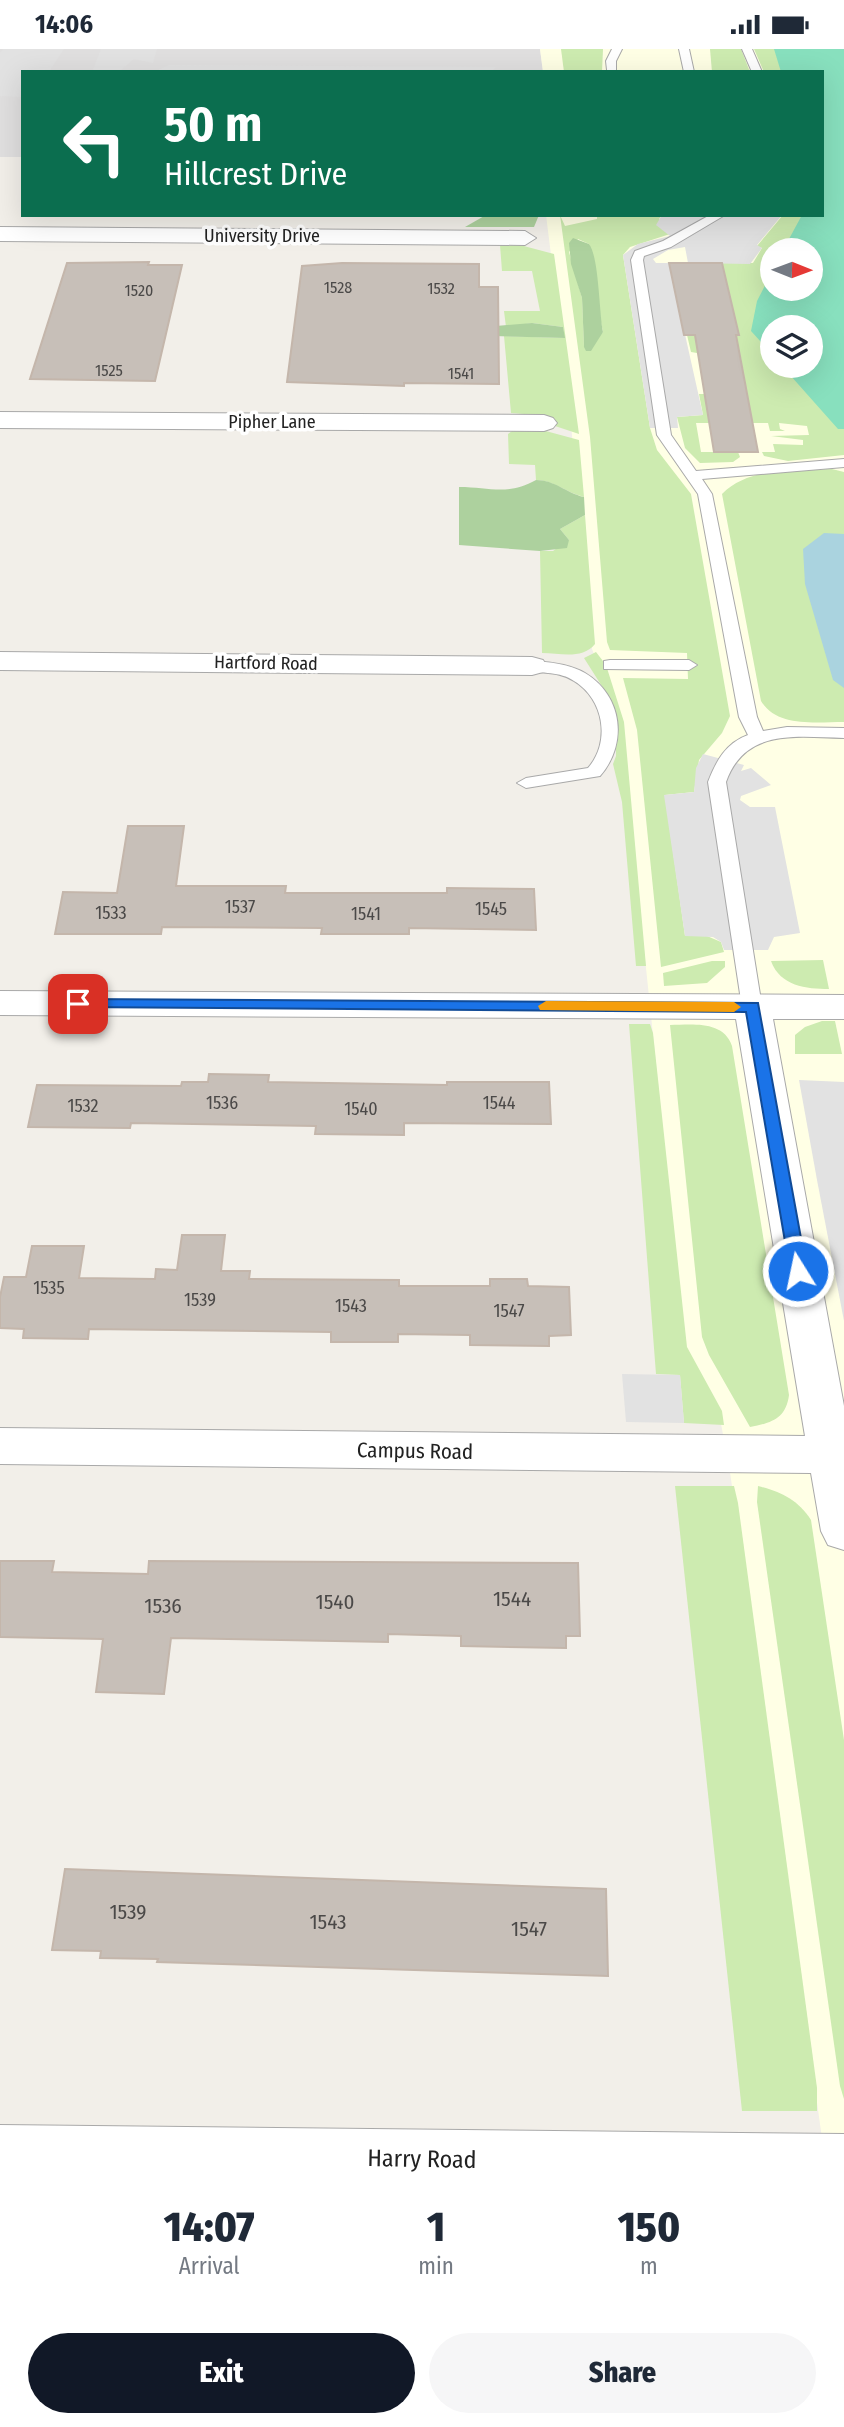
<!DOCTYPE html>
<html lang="en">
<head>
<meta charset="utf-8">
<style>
  body { margin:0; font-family:"Fira Sans Condensed",sans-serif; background:#f6f6f7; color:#1f2937; height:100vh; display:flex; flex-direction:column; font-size:26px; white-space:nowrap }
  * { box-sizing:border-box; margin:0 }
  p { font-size:23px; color:#747a83 }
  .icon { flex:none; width:38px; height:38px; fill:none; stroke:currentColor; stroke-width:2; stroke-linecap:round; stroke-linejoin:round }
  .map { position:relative; height:2133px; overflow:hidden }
  .side { display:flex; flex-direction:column; background:#fff; flex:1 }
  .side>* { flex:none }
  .hud { position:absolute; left:21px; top:21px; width:803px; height:147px; border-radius:0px; box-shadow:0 7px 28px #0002; background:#0b6e4f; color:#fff; overflow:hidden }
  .needle { width:46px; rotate:91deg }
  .fabs { position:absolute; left:760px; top:189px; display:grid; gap:14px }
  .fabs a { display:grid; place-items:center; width:63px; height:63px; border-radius:50%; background:#fff; box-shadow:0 7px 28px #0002; font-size:35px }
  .pin { position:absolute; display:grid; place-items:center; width:60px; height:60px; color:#fff; margin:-30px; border-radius:14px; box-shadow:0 4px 10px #0006 }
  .me { position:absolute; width:77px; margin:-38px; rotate:350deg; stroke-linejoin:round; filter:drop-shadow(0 0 5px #0008) }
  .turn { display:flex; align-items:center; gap:24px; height:147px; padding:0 28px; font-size:32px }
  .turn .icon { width:91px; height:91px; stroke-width:2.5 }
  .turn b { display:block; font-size:49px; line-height:60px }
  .eta { display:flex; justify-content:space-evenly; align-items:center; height:119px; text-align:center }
  .eta b { font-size:42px; font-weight:800; line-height:49px }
  .action { display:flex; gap:14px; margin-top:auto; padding:14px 28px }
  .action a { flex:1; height:80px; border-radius:42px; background:#111827; color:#fff; font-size:28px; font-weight:800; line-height:80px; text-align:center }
  .action a+a { background:#f6f6f7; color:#1f2937 }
  .status { display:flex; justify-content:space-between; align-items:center; height:49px; padding:0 35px; background:#fff; direction:ltr }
  .status svg { height:19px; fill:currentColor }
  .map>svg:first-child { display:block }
  .residential { fill:#e0dfdf }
  .education { fill:#ffffe5; fill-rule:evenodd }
  .grass { fill:#cdebb0; fill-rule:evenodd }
  .forest { fill:#add19e }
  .pitch { fill:#88e0be }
  .parking { fill:#e2e2e2 }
  .water { fill:#aad3df }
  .building { fill:#c7bfb8; stroke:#c4b6ab; stroke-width:2 }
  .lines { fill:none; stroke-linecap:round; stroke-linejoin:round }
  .service-casing { stroke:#a9a9a9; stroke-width:2 }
  .minor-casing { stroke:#a9a9a9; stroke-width:2 }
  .service { fill:#fff; fill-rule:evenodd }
  .minor { fill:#fff; fill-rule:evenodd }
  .route { fill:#1a73e8; stroke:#114b97; stroke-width:2 }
  .slow { fill:#f59e0b }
  .labels { text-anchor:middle; stroke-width:7; stroke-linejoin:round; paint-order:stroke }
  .far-number-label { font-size:16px; fill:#4b4948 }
  .far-street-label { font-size:18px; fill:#222; stroke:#fff }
  .number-label { font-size:18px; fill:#4b4948 }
  .street-label { font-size:21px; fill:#222; stroke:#fff }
  .near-number-label { font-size:21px; fill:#4b4948 }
  .near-street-label { font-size:24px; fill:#222; stroke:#fff }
</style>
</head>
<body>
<div class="status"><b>14:06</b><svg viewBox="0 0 49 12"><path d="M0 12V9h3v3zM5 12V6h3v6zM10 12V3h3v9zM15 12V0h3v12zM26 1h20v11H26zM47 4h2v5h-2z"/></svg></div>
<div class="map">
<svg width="844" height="2133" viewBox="0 0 844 2133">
  <rect width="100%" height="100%" fill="#f2efe9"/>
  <path class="residential" d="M0 0H540L543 23H23V108H0Z"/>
  <path class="education" d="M540 0H844V2133H828L730 1423 719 1364 686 1302 620 670 592 600 567 333 546 166H822V23H543ZM772 201H810V240H772ZM772 278H810V317H772Z"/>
  <g class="grass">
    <path d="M561 0H603L602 23H564Z"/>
    <path d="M741 0 750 23H712L710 0Z"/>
    <path d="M754 0H844V147L795 201H772V317H807L844 368V406L788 412 764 407 762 403H775L773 395 803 396V391L771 387 809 386 807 377 779 374 780 380 785 382H770L768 374H696L701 403H738L740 408 733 413 700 414 685 399 677 368 703 366 699 345H747L700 319 701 310 697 304 691 303 687 286 722 214H753L762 199 757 197 783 166H822V23H764Z"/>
    <path d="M560 166 565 177 597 170V166H662L659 170 670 185 630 198 623 206 650 379 657 401 691 445 730 667 722 684 699 711 694 743 665 746 685 887H707L721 893 724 903 661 918 637 681 623 629 688 630 687 604 610 601 607 593 590 388ZM578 190 589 195C600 223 596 253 603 283L584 298 582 249 569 203Z"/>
    <path d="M500 196H520L554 205 579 385 552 376V369L548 367 511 364 504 287 564 289 563 278 532 274 506 278 504 262H540L532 222H502Z"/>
    <path d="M542 381 579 391 584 448C567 444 553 431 536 431L535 416 509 415 508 385 512 382Z"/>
    <path d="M832 420 844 423V673C817 673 777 679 761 652L722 445C750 417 795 422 832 420Z"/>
    <path d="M585 466 595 595C582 611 560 604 542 604L540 502H553L569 491 560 480Z"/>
    <path d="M596 603 606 616 624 673 646 917H636L622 753 613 715 616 707V675L610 650 584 609Z"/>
    <path d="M823 911 829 940C806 940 780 937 771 912Z"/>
    <path d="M712 912H725V918L707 934 664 937 663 924Z"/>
    <path d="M822 972H835L842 1005H795V986L805 978Z"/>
    <path d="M629 975H650L653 984 687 1298 722 1362 724 1376 684 1374 680 1326 656 1325Z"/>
    <path d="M670 976C692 976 723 971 732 997L789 1346C786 1370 771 1374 750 1378L709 1306 702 1288Z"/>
    <path d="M675 1437H734L738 1454 817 2039V2062H742Z"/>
    <path d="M758 1437C781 1443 797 1450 811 1471L844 1691V2050L840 2037 757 1453Z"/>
  </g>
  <g class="forest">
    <path d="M486 166H539L534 178H465Z"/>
    <path d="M573 189 589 195C599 208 599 262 603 283L591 302H586L584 298 582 249 571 215 569 194Z"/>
    <path d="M532 274 563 278 565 289 494 287 496 277Z"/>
    <path d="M536 431C555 431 566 444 584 448L585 466 560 480 569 491 567 499 540 502 459 496V438C490 438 507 447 536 431Z"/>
  </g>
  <path class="pitch" d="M774 0H844V380H838L782 317H810V278H772V305L751 282 757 252 772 223V240H810V201H783L802 166H822V23H781Z"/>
  <g class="parking">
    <path d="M3 0H64L49 23H23V48L0 47V4Z"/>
    <path d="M101 0H157L153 14 134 10 119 23H92Z"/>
    <path d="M169 16 496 18 491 23 156 22Z"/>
    <path d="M662 166H782L757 196 762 199 750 215 688 214 685 198 668 201 653 210 656 214H669L703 366 677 368 678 379H650L623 206 638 195 670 187 656 176Z"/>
    <path d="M703 705 744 716 741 722 751 719 771 736 741 747 740 751 750 758H775L800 884 774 888 768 901H724L721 893 713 888 685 887 664 746 694 743 696 719Z"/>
    <path d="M799 1031 844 1033V1272L817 1131Z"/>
    <path d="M622 1325 680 1326 684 1374 626 1373Z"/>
  </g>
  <path class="water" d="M824 484 844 485V639L833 631 805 535 803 500Z"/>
  <g class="building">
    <path d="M149 213 148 216H182L155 332 30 330 67 214Z"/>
    <path d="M342 214 479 215V238H498L499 335 404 334V337L287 333 302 217Z"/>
    <path d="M669 214H722L739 286H736L758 403H714L695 286H684Z"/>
    <path d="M128 777H184L176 837H286L285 844H447V839L534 840 536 881 409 879V885H321L322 879 162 878 161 885H55L63 843 117 844Z"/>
    <path d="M209 1025 269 1026 268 1033 447 1036V1033H549L551 1075 404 1074V1086L315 1085 316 1077 131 1074 130 1079 28 1078 37 1036 181 1037 182 1033H208Z"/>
    <path d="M182 1186H225L221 1222H250L249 1230 399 1231V1237H490V1230H527L528 1237 569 1238 571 1286 549 1287V1297L470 1296V1286L398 1285V1293H331V1283L89 1280 88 1290 23 1289 24 1280 0 1279V1248L4 1228H26L32 1197H84L79 1229 155 1230 156 1220 177 1221Z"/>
    <path d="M0 1512H54L52 1523 148 1525 149 1512 578 1514 580 1587H566V1599L461 1597V1587L388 1585V1593L171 1589 164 1645 96 1643 103 1590 0 1588Z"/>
    <path d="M65 1820 606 1840 608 1927 157 1913 158 1910 100 1909 101 1902 52 1901Z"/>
  </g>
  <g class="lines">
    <g class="service-casing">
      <g id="service">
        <path d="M612 0H622L616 12V23L607 21 606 12Z"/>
        <path d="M679 0H689L694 23H684Z"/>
        <path d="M742 0H752L762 23H752Z"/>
        <path d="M710 166H725L671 198 644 207 643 211 671 386 696 422 844 410V418L702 430 712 445 757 668 763 682 787 678 844 679V689C796 688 745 679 726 733L762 958 752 965 742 958 708 733C716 712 726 694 748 686L739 668 698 445 657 386 631 211 635 202 663 192Z"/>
        <path d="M610 611H689L697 616 689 621 604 620V612Z"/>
        <path d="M532 612C549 613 570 615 585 624 623 647 628 695 600 727L526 739 517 734 526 729 588 719C611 693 604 650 574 632 560 622 542 625 526 621V613Z"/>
      </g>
    </g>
    <g class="minor-casing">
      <g id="minor">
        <path d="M0 178 525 182 536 189 525 196 0 192Z"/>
        <path d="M0 363 544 366 553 369 557 374 553 379 544 382 0 379Z"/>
        <path d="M0 603 532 608 543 611 547 617 543 623 532 626 0 621Z"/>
        <path d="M0 942 844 946V970H773L844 1357V1501L828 1496 821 1482 811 1424 0 1415V1379L805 1387 736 970 0 966Z"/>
        <path d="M0 2076 844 2085V2133H0Z"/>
      </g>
    </g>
    <use href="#service" class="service"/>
    <use href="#minor" class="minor"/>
  </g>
  <path class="route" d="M78 950 758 954 807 1222 798 1228 790 1222 746 963 73 958 70 955Z"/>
  <path class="slow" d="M546 952 734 953 741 958 734 963 540 961 538 957Z"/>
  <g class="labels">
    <g class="far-number-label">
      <text x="338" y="244">1528</text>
      <text x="441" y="245">1532</text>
      <text x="139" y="247">1520</text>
      <text x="109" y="327">1525</text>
      <text x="461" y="330">1541</text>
    </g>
    <g class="far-street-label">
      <text x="262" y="193">University Drive</text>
      <text x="272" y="379">Pipher Lane</text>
      <text transform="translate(266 614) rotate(1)" y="6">Hartford Road</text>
    </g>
    <g class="number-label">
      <text x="240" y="864">1537</text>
      <text x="491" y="866">1545</text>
      <text x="111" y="870">1533</text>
      <text x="366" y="871">1541</text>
      <text x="222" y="1060">1536</text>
      <text x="499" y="1060">1544</text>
      <text x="83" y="1063">1532</text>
      <text x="361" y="1066">1540</text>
      <text x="49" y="1245">1535</text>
      <text x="200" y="1257">1539</text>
      <text x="351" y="1263">1543</text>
      <text x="509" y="1268">1547</text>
    </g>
    <g class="street-label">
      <text transform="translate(415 1402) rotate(1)" y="7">Campus Road</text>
    </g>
    <g class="near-number-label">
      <text x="512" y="1557">1544</text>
      <text x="335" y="1560">1540</text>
      <text x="163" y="1564">1536</text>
      <text x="128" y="1870">1539</text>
      <text x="328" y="1880">1543</text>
      <text x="529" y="1887">1547</text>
    </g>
    <g class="near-street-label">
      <text transform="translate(422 2110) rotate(1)" y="8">Harry Road</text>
    </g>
  </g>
</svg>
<div class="fabs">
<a><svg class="needle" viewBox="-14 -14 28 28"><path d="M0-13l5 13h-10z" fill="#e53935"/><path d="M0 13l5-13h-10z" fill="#747a83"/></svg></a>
<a><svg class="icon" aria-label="layers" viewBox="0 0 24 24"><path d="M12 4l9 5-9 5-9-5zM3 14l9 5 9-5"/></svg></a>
</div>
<div class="pin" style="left:78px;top:955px;background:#d93025"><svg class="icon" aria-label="arrive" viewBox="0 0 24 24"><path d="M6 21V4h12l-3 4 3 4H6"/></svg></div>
<svg class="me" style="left:798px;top:1222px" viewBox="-20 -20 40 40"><circle r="17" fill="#1a73e8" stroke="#fff" stroke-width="3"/><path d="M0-11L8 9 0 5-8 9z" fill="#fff"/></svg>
<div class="hud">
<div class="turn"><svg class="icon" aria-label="left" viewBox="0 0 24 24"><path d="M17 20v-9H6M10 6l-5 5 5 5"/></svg><div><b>50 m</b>Hillcrest Drive</div></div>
</div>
</div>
<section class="side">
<div class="eta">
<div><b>14:07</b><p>Arrival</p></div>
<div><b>1</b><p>min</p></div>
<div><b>150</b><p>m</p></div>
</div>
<div class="action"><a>Exit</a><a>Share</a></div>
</section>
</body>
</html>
